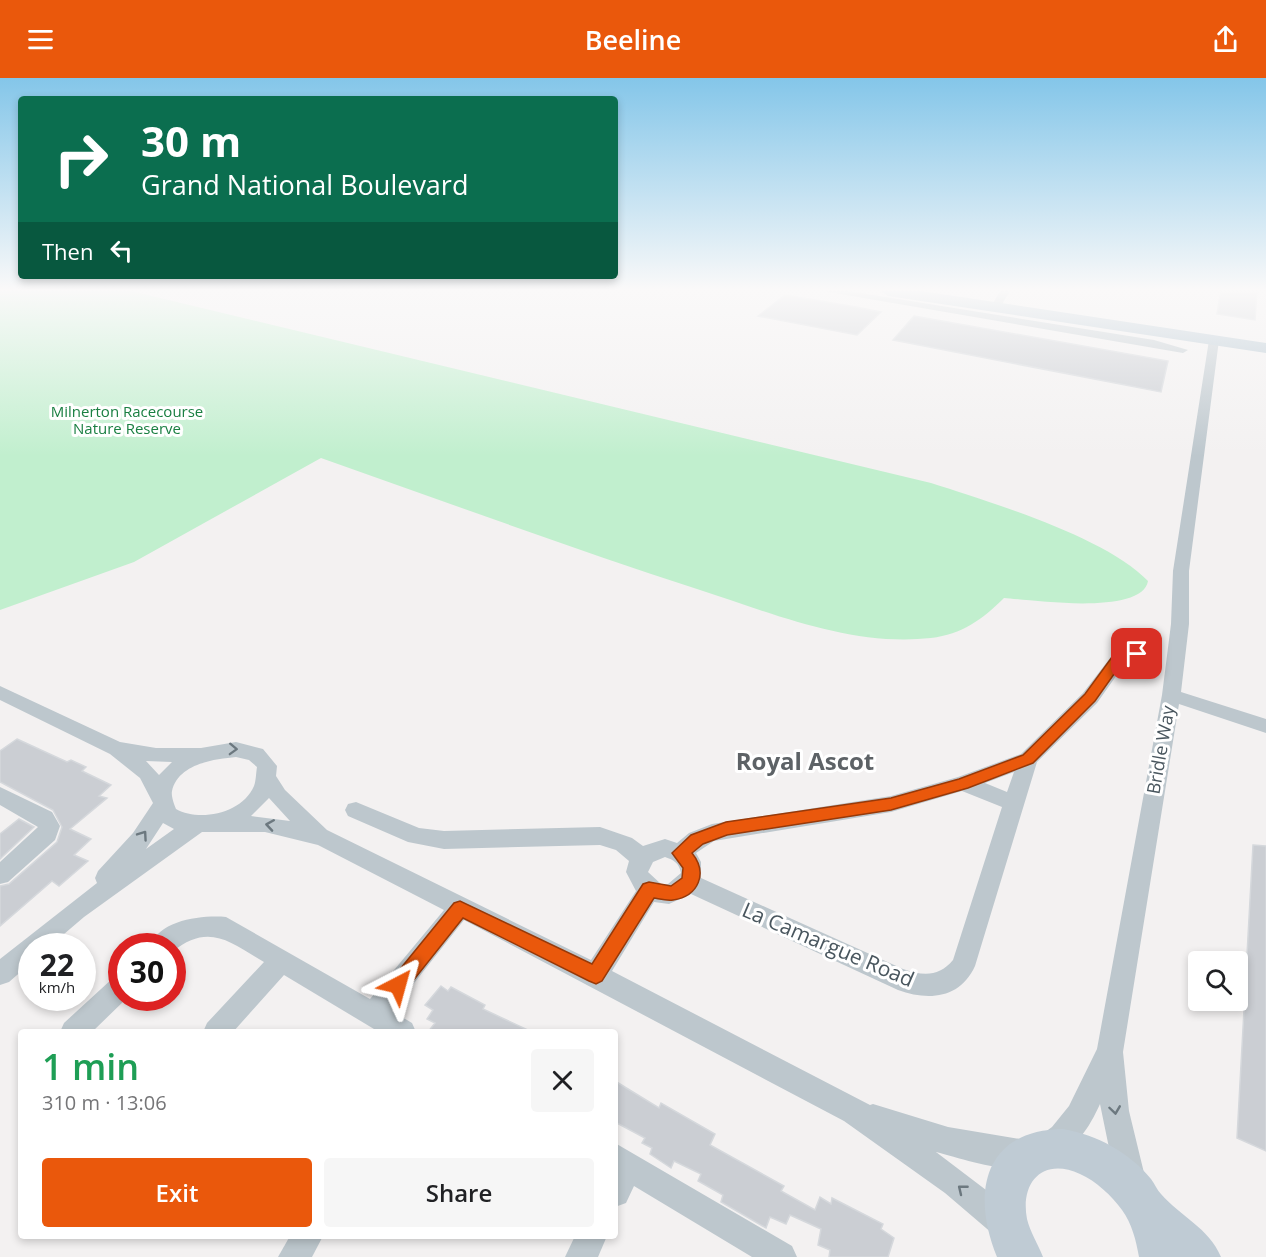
<!DOCTYPE html>
<html lang="en">
<head>
<meta charset="utf-8">
<style>
  body { margin:0; font-family:"Open Sans",sans-serif; background:#f6f6f6; color:#202124; height:100vh; display:flex; flex-direction:column; font-size:22px; white-space:nowrap }
  * { box-sizing:border-box; margin:0 }
  p { font-size:20px; color:#757577 }
  .icon { flex:none; width:33px; height:33px; fill:none; stroke:currentColor; stroke-width:2; stroke-linecap:round; stroke-linejoin:round }
  .map { position:relative; flex:1; overflow:hidden }
  .panel { position:absolute; left:18px; top:951px; width:600px; height:210px; display:flex; flex-direction:column; background:#fff; border-radius:6px; box-shadow:0 3px 9px #0003 }
  .panel>* { flex:none }
  .banner { position:absolute; left:18px; top:18px; width:600px; height:183px; border-radius:6px; box-shadow:0 3px 9px #0003; background:#0b6e4f; color:#fff; overflow:hidden }
  .tools { position:absolute; left:1188px; top:873px; display:grid; gap:12px }
  .tools a { display:grid; place-items:center; width:60px; height:60px; border-radius:6px; background:#fff; box-shadow:0 3px 9px #0003; font-size:30px }
  .speed { position:absolute; left:18px; top:855px; display:flex; gap:12px; font-size:30px; font-weight:700; text-align:center }
  .speed>* { display:grid; place-content:center; width:78px; height:78px; border-radius:50%; background:#fff; box-shadow:0 3px 9px #0003; line-height:1 }
  .speed small { font-size:15px; font-weight:400 }
  .speed .limit { border:9px solid #d22; background:#fff; color:#111 }
  .pin { position:absolute; display:grid; place-items:center; width:51px; height:51px; color:#fff; margin:-26px; border-radius:12px; box-shadow:0 3px 9px #0006 }
  .me { position:absolute; width:66px; margin:-33px; rotate:39deg; stroke-linejoin:round; filter:drop-shadow(0 0 4px #0008) }
  .turn { display:flex; align-items:center; gap:21px; height:126px; padding:0 24px; font-size:27px }
  .turn .icon { width:78px; height:78px; stroke-width:2.5 }
  .turn b { display:block; font-size:42px; line-height:51px }
  .then { display:flex; align-items:center; height:57px; padding:0 24px; background:#0003; gap:12px; font-size:22px }
  .round { display:grid; place-items:center; flex:none; width:63px; height:63px; border-radius:6px; background:#f6f6f6 }
  .summary { display:flex; align-items:center; justify-content:space-between; height:102px; padding:0 24px }
  h1 { font-size:36px; font-weight:600; line-height:45px; color:#1e9e55 }
  .primary-button { display:flex; gap:12px; margin-top:auto; padding:12px 24px }
  .primary-button a { flex:1; height:69px; border-radius:6px; background:#ea580c; color:#fff; font-size:24px; font-weight:600; line-height:69px; text-align:center }
  .primary-button a+a { background:#f6f6f6; color:#202124 }
  header { display:flex; justify-content:space-between; align-items:center; height:78px; padding:0 24px; background:#ea580c; color:#fff; font-size:27px; font-weight:600 }
  .map>svg:first-child { display:block }
  .green { fill:#c1efce }
  .building { fill:#cbced3; stroke:#d5d8dc; stroke-width:1.5 }
  .lines { fill:none; stroke-linecap:round; stroke-linejoin:round }
  .street { fill:#bdc7cd; fill-rule:evenodd }
  .secondary { fill:#bfcbd4; fill-rule:evenodd }
  .primary { fill:#b1c3cf; fill-rule:evenodd }
  .oneway { stroke:#6c787f }
  .route { fill:#ea580c; stroke:#983908; stroke-width:1.5 }
  .labels { text-anchor:middle; stroke-width:6; stroke-linejoin:round; paint-order:stroke }
  .far-park-label { font-size:15px; fill:#1a7f42; stroke:#fff }
  .street-label { font-size:18px; fill:#49565e; stroke:#fff }
  .near-street-label { font-size:21px; fill:#49565e; stroke:#fff }
  .district-label { font-size:24px; font-weight:bold; fill:#5d6266; stroke:#fff }
</style>
</head>
<body>
<header><svg class="icon" aria-label="menu" viewBox="0 0 24 24"><path d="M4 6h16M4 12h16M4 18h16"/></svg>Beeline<svg class="icon" aria-label="share" viewBox="0 0 24 24"><path d="M12 15V3M7 8l5-5 5 5M5 13v7h14v-7"/></svg></header>
<div class="map">
<svg width="1266" height="1179" viewBox="0 0 1266 1179">
  <rect width="100%" height="100%" fill="#f3f1f1"/>
  <path class="green" d="M0 213H131L931 405C990 424 1106 459 1148 503 1142 538 1031 522 1004 520 982 542 962 556 931 560 851 569 772 535 697 511 571 470 446 424 321 380L134 484 0 532Z"/>
  <g class="building">
    <path d="M1221 213H1257L1255 242 1217 236Z"/>
    <path d="M785 217 856 229 881 234 857 257 758 238Z"/>
    <path d="M914 238 1168 283 1161 314 893 262Z"/>
    <path d="M17 661 67 684 71 682 86 689 82 693 111 707 99 718 107 720 70 751 91 761 74 777 88 783 59 808 52 803 0 848V808L9 806 57 764 62 749 53 732 0 704V673Z"/>
    <path d="M19 741 34 749 0 781V756Z"/>
    <path d="M1253 767 1266 768V1073L1237 1060Z"/>
    <path d="M441 908 448 913 451 909 485 927 483 931 532 954H428L435 945 427 941 433 932 425 927Z"/>
    <path d="M615 1003 659 1030 661 1025 715 1056 710 1067 784 1108 781 1113 815 1132 820 1119 831 1126 832 1120 883 1146 881 1151 894 1160 888 1179H829L830 1172 818 1167 821 1151 790 1137 786 1146 770 1139 766 1150 721 1124 723 1117 698 1103 701 1096 674 1083 671 1090 650 1076 652 1070 642 1065 645 1060 615 1044Z"/>
  </g>
  <g class="lines">
    <g class="street">
      <path d="M823 213H848L1154 262 1188 272 1183 275Z"/>
      <path d="M1000 213H1010L999 231H993L991 229Z"/>
      <path d="M1214 259 1219 262 1189 493V546L1181 614 1266 641V655L1179 626 1123 974 1129 1033 1145 1099 1140 1109 1130 1114 1120 1109 1115 1099 1100 1026C1089 1050 1076 1071 1051 1081L1041 1077 1037 1067 1041 1057 1052 1049 1069 1028 1097 971 1162 617 1171 546 1173 493 1209 262Z"/>
      <path d="M1137 570 1146 576 1143 580 1126 584 1097 625 1037 684 975 888C960 921 928 923 898 912L691 816 669 826 654 824 612 893 870 1027 873 1026 948 1049 1026 1062 1036 1067 1041 1077 1036 1087C1011 1098 963 1081 936 1074L1015 1134 1019 1145 1015 1156 1004 1160 993 1156 945 1115 844 1043 464 842 392 933 412 945 416 954H379L284 897 233 954H203L207 945 264 884C230 864 209 844 172 874V868H150C160 842 201 837 226 839L370 921 444 832 318 767 265 754H202L84 839 50 868H32V884L9 904 0 907V881L97 805 95 800 98 793 133 755 153 725 140 700 110 676 0 622V608L120 664 156 670H201L236 664 263 671 277 688 276 698 285 712 327 752 591 882 636 813 626 794 629 783 616 772 600 767 444 771 408 764 348 738 345 732 348 726 356 724 419 750 444 753 600 749 632 760 643 768 665 761 677 765 689 755 712 746 891 718 958 699 1021 676 1083 615 1114 575ZM236 679 249 682 257 689C256 695 256 703 254 708 242 736 199 744 176 731 174 726 171 718 172 713 178 686 214 681 236 679ZM146 683 172 684 159 697ZM1014 694 1007 714 985 705ZM962 713 1002 729 953 882C939 899 923 898 903 891L701 800V784L696 775 714 763 891 734ZM269 720 290 743 251 738ZM163 745 174 751 146 771ZM665 779C674 782 679 785 681 795L668 806H661L648 794 653 784Z"/>
      <path d="M0 709 52 734 60 748 55 762 8 804 0 806V784L38 749 0 727Z"/>
      <path d="M122 897V920H127L92 954H60L64 945 113 900Z"/>
      <path d="M615 1065 792 1168 797 1179H752L634 1108 626 1125 615 1129Z"/>
      <path d="M290 1158H323L312 1179H278Z"/>
      <path d="M575 1158H607L598 1179H565Z"/>
    </g>
    <path class="secondary" d="M1063 1051C1097 1057 1129 1074 1151 1101 1155 1106 1157 1112 1161 1116 1180 1138 1209 1150 1221 1179H1139C1136 1162 1132 1146 1122 1132 1112 1118 1096 1103 1080 1096 1043 1079 1020 1104 1027 1141 1030 1154 1038 1166 1043 1179H997C971 1116 983 1052 1063 1051Z"/>
    <path class="primary" d="M881 213H921L1266 265V275L888 218Z"/>
  </g>
  <defs><path id="oneway-chevron" d="M-2-3.5L2.5 0L-2 3.5" fill="none" stroke-width="1.6" stroke-linecap="round" stroke-linejoin="round" transform="scale(1.5)"/></defs>
  <g class="oneway">
    <use href="#oneway-chevron" transform="translate(233 671) rotate(2)"/>
    <use href="#oneway-chevron" transform="translate(270 747) rotate(-171)"/>
    <use href="#oneway-chevron" transform="translate(143 757) rotate(-55)"/>
    <use href="#oneway-chevron" transform="translate(1115 1032) rotate(82)"/>
    <use href="#oneway-chevron" transform="translate(962 1111) rotate(-141)"/>
  </g>
  <linearGradient id="sky" x2="0" y2="1"><stop stop-color="#84c6e9"/><stop offset="0.56" stop-color="#faf9f9"/><stop offset="1" stop-color="#faf9f9" stop-opacity="0"/></linearGradient>
  <rect width="1266" height="378" fill="url(#sky)"/>
  <path class="route" d="M1137 572 1144 576 1142 579 1124 582 1095 623 1033 685 968 710 891 732 727 757 703 766 692 775C708 795 699 818 673 822 667 823 660 821 654 820L602 903 596 906 589 903 463 840 405 913 398 916 392 913 389 907 392 901 454 825 460 823 592 886 643 806 649 804 671 808 682 800 683 790 672 775 691 757 726 744 891 720 959 701 1023 677 1085 616 1115 575Z"/>
  <g class="labels">
    <g class="far-park-label">
      <text x="127" y="339">Milnerton Racecourse<tspan x="127" dy="17">Nature Reserve</tspan></text>
    </g>
    <g class="street-label">
      <text transform="translate(1161 672) rotate(-80)" y="6">Bridle Way</text>
    </g>
    <g class="near-street-label">
      <text transform="translate(828 867) rotate(23)" y="7">La Camargue Road</text>
    </g>
    <g class="district-label">
      <text x="805" y="692">Royal Ascot</text>
    </g>
  </g>
</svg>
<div class="tools">
<a><svg class="icon" aria-label="search" viewBox="0 0 24 24"><circle cx="10" cy="10" r="6"/><path d="M15 15l6 6"/></svg></a>
</div>
<div class="speed"><div>22<small>km/h</small></div><div class="limit">30</div></div>
<div class="pin" style="left:1137px;top:576px;background:#d93025"><svg class="icon" aria-label="arrive" viewBox="0 0 24 24"><path d="M6 21V4h12l-3 4 3 4H6"/></svg></div>
<svg class="me" style="left:398px;top:907px" viewBox="-20 -20 40 40"><path d="M0-17L14 15 0 8-14 15z" fill="#ea580c" stroke="#fff" stroke-width="4"/></svg>
<div class="banner">
<div class="turn"><svg class="icon" aria-label="right" viewBox="0 0 24 24"><path d="M7 20v-9h11M14 6l5 5-5 5"/></svg><div><b>30 m</b>Grand National Boulevard</div></div>
<div class="then">Then<svg class="icon" aria-label="left" viewBox="0 0 24 24"><path d="M17 20v-9H6M10 6l-5 5 5 5"/></svg></div>
</div>
<section class="panel">
<div class="summary"><div><h1>1 min</h1><p>310 m · 13:06</p></div><a class="round"><svg class="icon" aria-label="close" viewBox="0 0 24 24"><path d="M6 6l12 12M18 6L6 18"/></svg></a></div>
<div class="primary-button"><a>Exit</a><a>Share</a></div>
</section>
</div>
</body>
</html>
